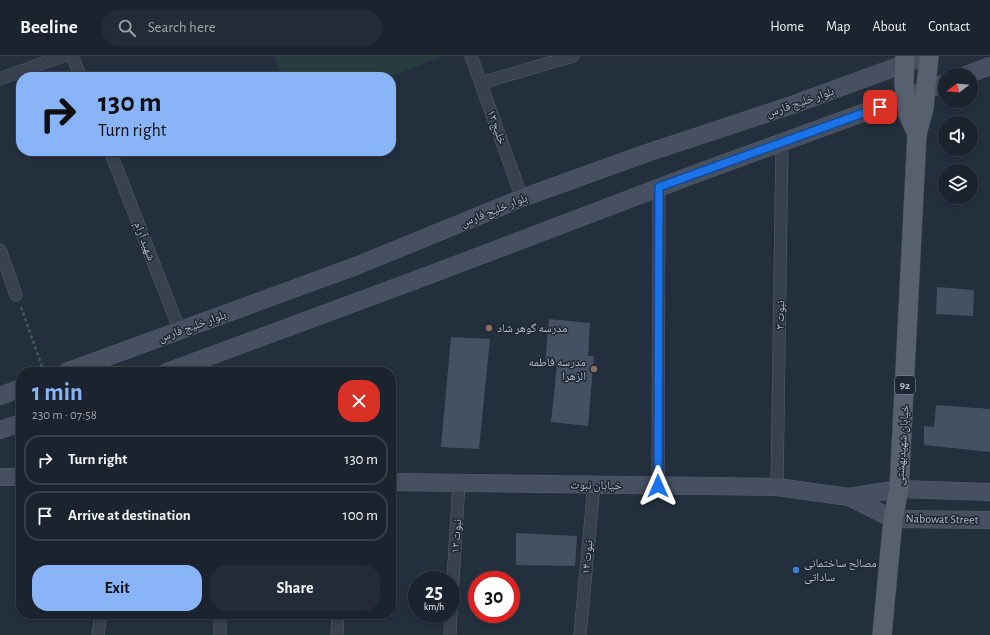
<!DOCTYPE html>
<html lang="en">
<head>
<meta charset="utf-8">
<style>
  body { margin:0; font-family:"Alegreya Sans","Noto Naskh Arabic",sans-serif; background:#242b36; color:#f1f3f6; height:100vh; display:flex; flex-direction:column; font-size:15px; white-space:nowrap }
  * { box-sizing:border-box; margin:0 }
  p { font-size:13px; color:#a0a4aa }
  .icon { flex:none; width:22px; height:22px; fill:none; stroke:currentColor; stroke-width:2; stroke-linecap:round; stroke-linejoin:round }
  .map { position:relative; flex:1; overflow:hidden }
  .sheet { position:absolute; left:16px; top:311px; width:380px; height:252px; display:flex; flex-direction:column; background:#1b232e; border-radius:16px; box-shadow:0 2px 6px #0003,0 0 0 1px #39404a }
  .sheet>* { flex:none }
  .top-card { position:absolute; left:16px; top:16px; width:380px; height:84px; border-radius:16px; box-shadow:0 2px 6px #0003,0 0 0 1px #39404a; background:#8ab4f8; color:#111; overflow:hidden }
  .needle { width:26px; rotate:254deg }
  .buttons { position:absolute; left:938px; top:12px; display:grid; gap:8px }
  .buttons a { display:grid; place-items:center; width:40px; height:40px; border-radius:50%; background:#1b232e; box-shadow:0 2px 6px #0003,0 0 0 1px #39404a; font-size:20px }
  .speed { position:absolute; left:408px; top:515px; display:flex; gap:8px; font-size:20px; font-weight:700; text-align:center }
  .speed>* { display:grid; place-content:center; width:52px; height:52px; border-radius:50%; background:#1b232e; box-shadow:0 2px 6px #0003,0 0 0 1px #39404a; line-height:1 }
  .speed small { font-size:10px; font-weight:400 }
  .speed .limit { border:6px solid #d22; background:#fff; color:#111 }
  .pin { position:absolute; display:grid; place-items:center; width:34px; height:34px; color:#fff; margin:-17px; border-radius:8px; box-shadow:0 2px 6px #0006 }
  .me { position:absolute; width:44px; margin:-22px; rotate:0deg; stroke-linejoin:round; filter:drop-shadow(0 0 3px #0008) }
  .turn { display:flex; align-items:center; gap:14px; height:84px; padding:0 16px; font-size:18px }
  .turn .icon { width:52px; height:52px; stroke-width:2.5 }
  .turn b { display:block; font-size:28px; line-height:34px }
  .round { display:grid; place-items:center; flex:none; width:42px; height:42px; border-radius:16px; background:#242b36 }
  .headline { display:flex; align-items:center; justify-content:space-between; height:68px; padding:0 16px }
  h1 { font-size:24px; font-weight:600; line-height:30px; color:#8ab4f8 }
  .primary-button { display:flex; gap:8px; margin-top:auto; padding:8px 16px }
  .primary-button a { flex:1; height:46px; border-radius:16px; background:#8ab4f8; color:#111; font-size:16px; font-weight:600; line-height:46px; text-align:center }
  .primary-button a+a { background:#242b36; color:#f1f3f6 }
  ul { padding:0; list-style:none }
  li { display:flex; align-items:center; gap:12px; height:50px; margin:0 8px 6px; padding:0 8px; border:2px solid #39404a; border-radius:16px }
  li div { flex:1 }
  li b { display:block; font-size:15px }
  li em { font-style:normal }
  header { display:flex; align-items:center; gap:24px; box-sizing:border-box; height:56px; padding:0 20px; background:#1b232e; border-bottom:1px solid #39404a }
  header strong { font-size:19px }
  nav { display:flex; gap:22px; margin-inline-start:auto; font-size:14px }
  .search { width:280px; height:36px; background:#242b36; display:flex; align-items:center; gap:10px; box-sizing:border-box; padding:0 14px; border-radius:16px; color:#a0a4aa; font-size:15px }
  .map>svg:first-child { display:block }
  .green { fill:#263c3f }
  .building { fill:#455162 }
  .lines { fill:none; stroke-linecap:round; stroke-linejoin:round }
  .street-casing { stroke:#565f6c; stroke-width:13 }
  .secondary-casing { stroke:#565f6c; stroke-width:18 }
  .primary-casing { stroke:#414a57; stroke-width:20 }
  .path { stroke:#44595c; stroke-width:2.5; stroke-dasharray:3 3; stroke-linecap:butt }
  .street { stroke:#38414e; stroke-width:12 }
  .secondary { stroke:#465061; stroke-width:17 }
  .primary { stroke:#56606e; stroke-width:19 }
  .route-casing { stroke:#114b97; stroke-width:10 }
  .route { stroke:#1a73e8; stroke-width:7 }
  .education-dot { fill:#8d6e63; stroke:#1d2633; stroke-width:1.5 }
  .shop-dot { fill:#3f7fe0; stroke:#1d2633; stroke-width:1.5 }
  .labels { text-anchor:middle; stroke-width:3; stroke-linejoin:round; paint-order:stroke }
  .shield { fill:#1d2633; stroke:#878f9c; stroke-width:1 }
  .shield-label { font-size:11px; font-weight:bold; fill:#b4bcc9 }
  .street-label { font-size:12px; fill:#b4bcc9; stroke:#1d2633 }
  .poi-label { font-size:12px; fill:#b4bcc9; stroke:#1d2633; text-anchor:start }
</style>
</head>
<body>
<header>
<strong>Beeline</strong>
<div class="search"><svg class="icon" aria-label="search" viewBox="0 0 24 24"><circle cx="10" cy="10" r="6"/><path d="M15 15l6 6"/></svg>Search here</div>
<nav><a>Home</a><a>Map</a><a>About</a><a>Contact</a></nav>
</header>
<div class="map">
<svg width="990" height="579" viewBox="0 0 990 579">
  <rect width="100%" height="100%" fill="#242f3e"/>
  <path class="green" d="M274 0H440L441 1 388 21H282Z"/>
  <g class="building">
    <path d="M937 231 974 234 973 260 936 258Z"/>
    <path d="M549 263 590 267 588 300H594L588 370 551 366 557 310 545 308Z"/>
    <path d="M451 281 490 283 479 393 441 391Z"/>
    <path d="M936 349 990 353V396L924 389V370L934 371Z"/>
    <path d="M516 477 577 480 575 510 516 509Z"/>
  </g>
  <g class="lines">
    <g class="street-casing">
      <g id="street">
        <path d="M72 0 81 21"/>
        <path d="M471 0 522 142"/>
        <path d="M0 23 63 0"/>
        <path d="M481 27 573 0"/>
        <path d="M110 95 180 275"/>
        <path d="M0 194 16 239"/>
        <path d="M658 430 659 131"/>
        <path d="M777 431 782 86"/>
        <path d="M451 556 459 427"/>
        <path d="M98 579 101 558"/>
        <path d="M220 579V558"/>
        <path d="M337 579 338 558"/>
        <path d="M450 579 451 558"/>
        <path d="M580 579 594 429"/>
      </g>
    </g>
    <g class="secondary-casing">
      <g id="secondary">
        <path d="M966 19 990 10"/>
        <path d="M66 316 356 210 522 142 644 98 792 49 926 0"/>
        <path d="M167 316 424 221 695 118 945 27"/>
        <path d="M0 340 21 332"/>
        <path d="M0 374 21 367"/>
        <path d="M0 421H21"/>
        <path d="M391 426 777 431 849 441 899 433 990 436"/>
        <path d="M849 441 893 463 990 464"/>
      </g>
    </g>
    <g class="primary-casing">
      <g id="primary">
        <path d="M905 0 904 28 908 58 917 78"/>
        <path d="M882 579 893 463 899 433 917 78 924 52 929 0"/>
      </g>
    </g>
    <path class="path" d="M21 251 44 316"/>
    <use href="#street" class="street"/>
    <use href="#secondary" class="secondary"/>
    <use href="#primary" class="primary"/>
  </g>
  <g class="lines">
    <g class="route-casing">
      <path id="route" d="M658 430 659 131 880 51"/>
    </g>
    <use href="#route" class="route"/>
  </g>
  <g class="education-dot">
    <circle cx="489" cy="272" r="4"/>
    <circle cx="594" cy="313" r="4"/>
  </g>
  <circle class="shop-dot" cx="796" cy="514" r="4"/>
  <g class="labels">
    <rect class="shield" x="895" y="320" width="20" height="18" rx="3"/>
    <g class="shield-label">
      <text x="905" y="333">92</text>
    </g>
    <g class="street-label">
      <text transform="translate(800 46) rotate(-19)" y="4">بلوار خلیج فارس</text>
      <text transform="translate(497 71) rotate(70)" y="4">خلیج ۱۳</text>
      <text transform="translate(494 154) rotate(-22)" y="4">بلوار خلیج فارس</text>
      <text transform="translate(145 185) rotate(69)" y="4">شهید آرام</text>
      <text transform="translate(780 259) rotate(-89)" y="4">نبوت ۳</text>
      <text transform="translate(192 270) rotate(-20)" y="4">بلوار خلیج فارس</text>
      <text transform="translate(902 389) rotate(-86)" y="4">خیابان شهیدبهشتی</text>
      <text transform="translate(596 429) rotate(1)" y="4">خیابان نبوت</text>
      <text transform="translate(942 463) rotate(1)" y="4">Nabowat Street</text>
      <text transform="translate(456 480) rotate(-86)" y="4">نبوت ۱۲</text>
      <text transform="translate(587 501) rotate(-85)" y="4">نبوت ۱۴</text>
    </g>
    <g class="poi-label">
      <text x="497" y="276">مدرسه گوهر شاد</text>
      <text x="586" y="310" text-anchor="end">مدرسه فاطمه<tspan x="586" dy="14">الزهرا</tspan></text>
      <text x="804" y="511">مصالح ساختمانی<tspan x="804" dy="14">ساداتی</tspan></text>
    </g>
  </g>
</svg>
<div class="buttons">
<a><svg class="needle" viewBox="-14 -14 28 28"><path d="M0-13l5 13h-10z" fill="#e53935"/><path d="M0 13l5-13h-10z" fill="#a0a4aa"/></svg></a>
<a><svg class="icon" aria-label="sound" viewBox="0 0 24 24"><path d="M4 9h4l5-4v14l-5-4H4zM17 9q2 3 0 6"/></svg></a>
<a><svg class="icon" aria-label="layers" viewBox="0 0 24 24"><path d="M12 4l9 5-9 5-9-5zM3 14l9 5 9-5"/></svg></a>
</div>
<div class="speed"><div>25<small>km/h</small></div><div class="limit">30</div></div>
<div class="pin" style="left:880px;top:51px;background:#d93025"><svg class="icon" aria-label="arrive" viewBox="0 0 24 24"><path d="M6 21V4h12l-3 4 3 4H6"/></svg></div>
<svg class="me" style="left:658px;top:430px" viewBox="-20 -20 40 40"><path d="M0-17L14 15 0 8-14 15z" fill="#1a73e8" stroke="#fff" stroke-width="4"/></svg>
<div class="top-card">
<div class="turn"><svg class="icon" aria-label="right" viewBox="0 0 24 24"><path d="M7 20v-9h11M14 6l5 5-5 5"/></svg><div><b>130 m</b>Turn right</div></div>
</div>
<section class="sheet">
<div class="headline"><div><h1>1 min</h1><p>230 m · 07:58</p></div><a class="round" style="background:#d93025;color:#fff"><svg class="icon" aria-label="close" viewBox="0 0 24 24"><path d="M6 6l12 12M18 6L6 18"/></svg></a></div>
<ul>
<li><svg class="icon" aria-label="right" viewBox="0 0 24 24"><path d="M7 20v-9h11M14 6l5 5-5 5"/></svg><div><b>Turn right</b></div><em>130 m</em></li>
<li><svg class="icon" aria-label="arrive" viewBox="0 0 24 24"><path d="M6 21V4h12l-3 4 3 4H6"/></svg><div><b>Arrive at destination</b></div><em>100 m</em></li>
</ul>
<div class="primary-button"><a>Exit</a><a>Share</a></div>
</section>
</div>
</body>
</html>
